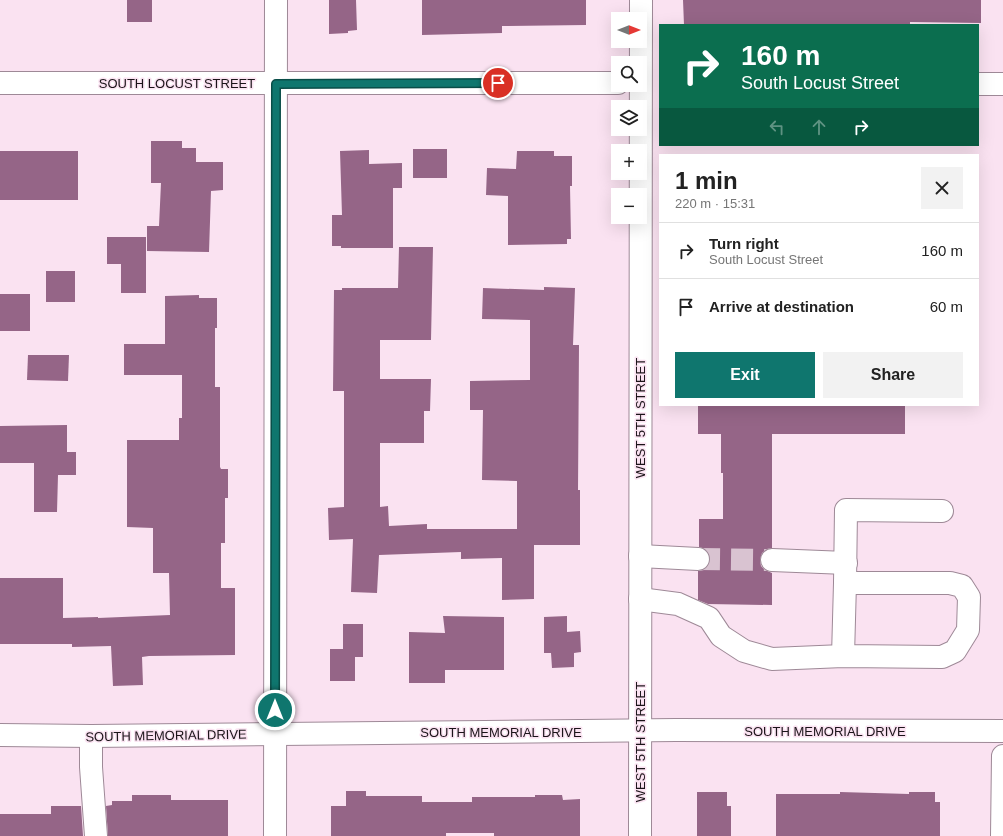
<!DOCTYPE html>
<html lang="en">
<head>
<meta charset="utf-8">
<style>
  body { margin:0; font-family:Helvetica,sans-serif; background:#f2f2f2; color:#222; height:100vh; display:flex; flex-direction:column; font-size:15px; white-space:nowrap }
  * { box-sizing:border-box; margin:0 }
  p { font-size:13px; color:#767676 }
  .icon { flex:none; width:22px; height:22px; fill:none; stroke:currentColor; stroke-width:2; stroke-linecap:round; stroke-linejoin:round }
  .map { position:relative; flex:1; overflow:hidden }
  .side { position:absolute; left:659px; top:154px; width:320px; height:252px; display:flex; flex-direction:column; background:#fff; border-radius:0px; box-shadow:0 4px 16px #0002 }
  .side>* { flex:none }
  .banner { position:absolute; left:659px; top:24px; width:320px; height:122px; border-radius:0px; box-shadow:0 4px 16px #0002; background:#0b6e4f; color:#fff; overflow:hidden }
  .needle { width:26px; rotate:90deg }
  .fabs { position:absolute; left:611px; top:12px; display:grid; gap:8px }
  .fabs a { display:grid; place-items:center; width:36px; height:36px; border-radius:0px; background:#fff; box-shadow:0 4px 16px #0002; font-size:20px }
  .pin { position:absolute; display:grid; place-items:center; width:34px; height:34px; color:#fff; margin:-17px; border:2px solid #fff; border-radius:50%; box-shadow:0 1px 4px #0007 }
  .me { position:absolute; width:44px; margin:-22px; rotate:0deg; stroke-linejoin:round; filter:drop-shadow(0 0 3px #0008) }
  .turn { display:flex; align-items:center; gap:14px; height:84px; padding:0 16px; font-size:18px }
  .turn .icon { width:52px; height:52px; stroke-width:2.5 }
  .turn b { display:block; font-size:28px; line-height:34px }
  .lanes { display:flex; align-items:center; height:38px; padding:0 16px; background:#0003; justify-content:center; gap:20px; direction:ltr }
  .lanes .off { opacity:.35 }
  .round { display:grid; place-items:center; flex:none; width:42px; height:42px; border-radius:0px; background:#f2f2f2 }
  .head { display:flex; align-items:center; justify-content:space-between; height:68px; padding:0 16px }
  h1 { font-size:24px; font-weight:800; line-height:30px }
  .cta { display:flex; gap:8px; margin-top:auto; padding:8px 16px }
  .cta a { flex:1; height:46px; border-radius:0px; background:#0f766e; color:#fff; font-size:16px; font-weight:800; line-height:46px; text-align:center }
  .cta a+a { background:#f2f2f2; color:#222 }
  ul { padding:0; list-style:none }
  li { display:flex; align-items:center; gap:12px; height:56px; padding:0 16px; border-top:1px solid #e0e0e0 }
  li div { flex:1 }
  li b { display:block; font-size:15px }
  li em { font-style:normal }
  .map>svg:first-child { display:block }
  .building { fill:#956587 }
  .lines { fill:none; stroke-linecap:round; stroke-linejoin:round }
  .minor-tunnel { stroke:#d9c3d1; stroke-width:22; stroke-dasharray:22 11; stroke-linecap:butt }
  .minor-casing { stroke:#9e8997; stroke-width:24 }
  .major-casing { stroke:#9e8997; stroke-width:24 }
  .minor { stroke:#fff; stroke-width:22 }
  .major { stroke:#fff; stroke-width:22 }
  .route-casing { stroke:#0a4d48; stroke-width:10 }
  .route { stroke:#0f766e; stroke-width:7 }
  .labels { text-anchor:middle; stroke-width:3; stroke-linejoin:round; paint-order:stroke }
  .street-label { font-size:13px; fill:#1b1419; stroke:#fae2f1 }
</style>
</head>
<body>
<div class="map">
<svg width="1003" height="836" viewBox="0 0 1003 836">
  <rect width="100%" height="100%" fill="#fae2f1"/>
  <g class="building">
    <rect x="127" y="0" width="25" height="22"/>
    <path d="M329 0H356L357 30 348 31V33L329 34Z"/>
    <path d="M422 0H586V25L502 26V33L422 35Z"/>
    <path d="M683 0H981V23L910 22V25L798 24V25H684Z"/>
    <path d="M151 141H182V148H196V162H223V190L211 191 209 252 147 251V226H159L161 183H151Z"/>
    <rect x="413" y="149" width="34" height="29"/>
    <path d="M369 150V164L402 163V188H393V248H341V246H332V215H342L340 151Z"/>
    <rect x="0" y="151" width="78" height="49"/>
    <path d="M517 151H554V156H572V186H570L571 239H567V244L508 245V196L486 195 487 168 516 169Z"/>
    <path d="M107 237H146V293H121V264H107Z"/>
    <path d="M399 247H433L431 340H380V379H431L430 411H424V443H380V507L388 506 389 526 427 524V529H517V481L482 480 483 410H470V381L530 380V320L482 319 483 288 544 290V287L575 288 573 345H579L578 490H580V545H534V599L502 600V558L461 559V552L379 555 377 593 351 592 353 539 329 540 328 508 344 507V391H333L334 290H342V288H398Z"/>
    <rect x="46" y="271" width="29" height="31"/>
    <rect x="0" y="294" width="30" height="37"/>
    <path d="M199 295V298H217V328H215V387H220V467L221 469H228V498H225V543H221V588H235V655L149 656 142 657 143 685 113 686 111 646 72 647V644H0V578H63V618L98 617V618L170 615 169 573H153V528L127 527V440H179V418H182V375H124V344H165V296Z"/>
    <path d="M28 355H69L68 381 27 380Z"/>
    <path d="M698 405H905V434H772V548L767 549 762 553 760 560 761 566 765 570 772 573V605L708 604 698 600V571L704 570 708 566 710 559 709 553 705 549 699 547V519H723V473H721V434H698Z"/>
    <path d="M67 425V452H76V475H58L57 512H34V463H0V426Z"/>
    <path d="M443 616 504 617V670H445V683H409V632L445 633Z"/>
    <path d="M567 616V632L580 631 581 652 574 653V667L552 668 551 653H544V617Z"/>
    <path d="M343 624H363V657H355V681H330V649H343Z"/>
    <path d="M346 791H366V796H422V802H472V797H535V795H562L563 800 580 799V836H494V833H446V836H331V806H346Z"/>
    <path d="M697 792H727V806H731V836H697Z"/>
    <path d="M840 792 909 794V792H935V802H940V836H776V794H840Z"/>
    <path d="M132 795H171V800H228V836H108L106 806 112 805V801H132Z"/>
    <path d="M51 806H81L83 836H0V814H51Z"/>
  </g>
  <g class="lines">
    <path class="minor-tunnel" d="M698 559 772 560"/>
    <g class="minor-casing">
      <g id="minor">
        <path d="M0 83H618"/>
        <path d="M978 84H1003"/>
        <path d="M640 556 698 559"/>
        <path d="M772 560 846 563"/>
        <path d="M845 583 846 510 942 511"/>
        <path d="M640 599 678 604 709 618 721 636 744 651 772 659 843 656 942 657 955 651 968 630 969 597 962 586 950 583H845L843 656"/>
        <path d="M91 736V767L96 836"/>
        <path d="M275 836 276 0"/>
        <path d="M640 836 641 0"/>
      </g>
    </g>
    <g class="major-casing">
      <g id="major">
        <path d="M0 735 91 736 676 730 1003 731"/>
        <path d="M1002 836 1003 756"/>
      </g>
    </g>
    <use href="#minor" class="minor"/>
    <use href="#major" class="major"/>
  </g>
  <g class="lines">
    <g class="route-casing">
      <path id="route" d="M275 710 276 84 498 83"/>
    </g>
    <use href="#route" class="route"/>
  </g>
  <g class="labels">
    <g class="street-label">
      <text x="177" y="88">SOUTH LOCUST STREET</text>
      <text transform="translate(640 418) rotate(-90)" y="5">WEST 5TH STREET</text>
      <text x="825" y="736">SOUTH MEMORIAL DRIVE</text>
      <text x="501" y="737">SOUTH MEMORIAL DRIVE</text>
      <text transform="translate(166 735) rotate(-1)" y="5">SOUTH MEMORIAL DRIVE</text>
      <text transform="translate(640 742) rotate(-90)" y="5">WEST 5TH STREET</text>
    </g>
  </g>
</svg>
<div class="fabs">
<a><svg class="needle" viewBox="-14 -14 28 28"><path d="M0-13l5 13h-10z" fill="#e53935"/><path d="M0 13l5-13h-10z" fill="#767676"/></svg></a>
<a><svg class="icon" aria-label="search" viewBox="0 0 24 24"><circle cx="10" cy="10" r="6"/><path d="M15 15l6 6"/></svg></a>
<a><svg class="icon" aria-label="layers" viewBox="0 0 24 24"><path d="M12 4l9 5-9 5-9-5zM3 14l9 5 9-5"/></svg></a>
<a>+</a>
<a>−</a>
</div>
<div class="pin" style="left:498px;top:83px;background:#d93025"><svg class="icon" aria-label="arrive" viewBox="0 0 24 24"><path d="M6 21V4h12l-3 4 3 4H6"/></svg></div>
<svg class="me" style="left:275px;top:710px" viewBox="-20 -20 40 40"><circle r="17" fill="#0f766e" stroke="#fff" stroke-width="3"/><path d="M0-11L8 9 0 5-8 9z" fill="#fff"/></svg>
<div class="banner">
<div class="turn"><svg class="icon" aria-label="right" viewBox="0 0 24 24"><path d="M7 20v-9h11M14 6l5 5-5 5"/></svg><div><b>160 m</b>South Locust Street</div></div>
<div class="lanes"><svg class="icon off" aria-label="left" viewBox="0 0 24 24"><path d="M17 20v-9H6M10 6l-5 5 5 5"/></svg><svg class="icon off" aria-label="ahead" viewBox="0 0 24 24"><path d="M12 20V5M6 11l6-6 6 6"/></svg><svg class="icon" aria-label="right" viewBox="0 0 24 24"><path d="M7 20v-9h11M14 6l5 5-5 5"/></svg></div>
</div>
<section class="side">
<div class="head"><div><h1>1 min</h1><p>220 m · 15:31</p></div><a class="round"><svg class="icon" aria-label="close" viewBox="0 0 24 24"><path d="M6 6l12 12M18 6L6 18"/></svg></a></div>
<ul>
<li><svg class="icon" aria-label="right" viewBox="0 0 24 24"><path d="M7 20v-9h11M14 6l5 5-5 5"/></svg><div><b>Turn right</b><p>South Locust Street</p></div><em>160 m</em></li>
<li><svg class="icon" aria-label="arrive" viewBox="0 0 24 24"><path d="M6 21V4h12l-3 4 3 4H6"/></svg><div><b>Arrive at destination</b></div><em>60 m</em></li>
</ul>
<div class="cta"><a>Exit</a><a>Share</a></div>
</section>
</div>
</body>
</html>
